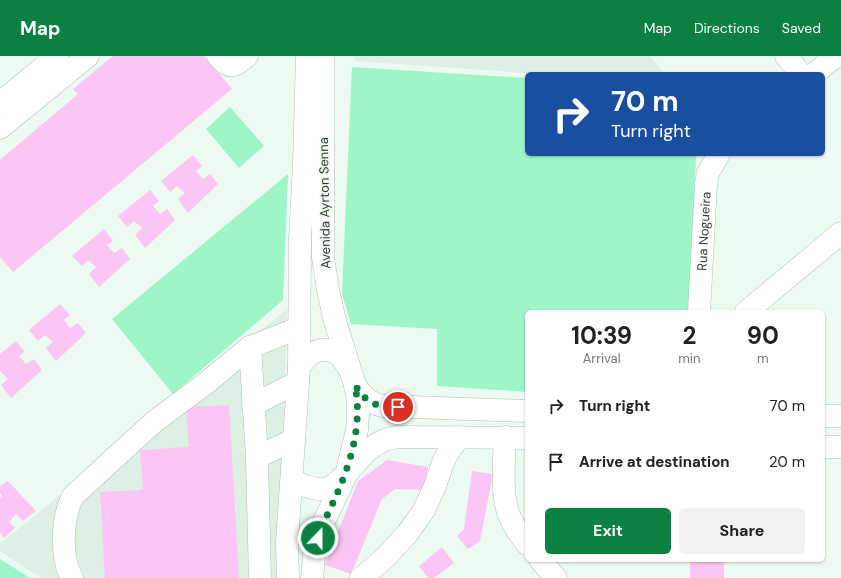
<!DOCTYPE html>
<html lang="en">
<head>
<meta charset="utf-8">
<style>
  body { margin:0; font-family:"DM Sans",sans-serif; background:#f2f2f2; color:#222; height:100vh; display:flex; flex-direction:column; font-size:15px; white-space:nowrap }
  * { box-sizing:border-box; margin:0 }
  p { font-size:13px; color:#767676 }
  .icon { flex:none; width:22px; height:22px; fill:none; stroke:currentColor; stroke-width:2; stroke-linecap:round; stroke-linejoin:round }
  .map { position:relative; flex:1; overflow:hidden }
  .panel { position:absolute; left:525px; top:254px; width:300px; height:252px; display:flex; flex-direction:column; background:#fff; border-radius:6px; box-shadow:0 1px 3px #0004 }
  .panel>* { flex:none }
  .top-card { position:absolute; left:525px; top:16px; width:300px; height:84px; border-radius:6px; box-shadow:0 1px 3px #0004; background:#1a4fa0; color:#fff; overflow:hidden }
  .pin { position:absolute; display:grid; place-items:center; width:34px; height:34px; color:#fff; margin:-17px; border:2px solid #fff; border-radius:50%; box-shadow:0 1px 4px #0007 }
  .me { position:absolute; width:44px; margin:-22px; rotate:22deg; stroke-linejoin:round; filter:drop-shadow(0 0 3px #0008) }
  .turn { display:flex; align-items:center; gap:14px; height:84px; padding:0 20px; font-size:18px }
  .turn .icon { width:52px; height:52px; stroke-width:2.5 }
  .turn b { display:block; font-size:28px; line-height:34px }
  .eta { display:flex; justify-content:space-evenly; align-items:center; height:68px; text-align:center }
  .eta b { font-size:24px; font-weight:700; line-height:28px }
  .button { display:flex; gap:8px; margin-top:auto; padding:8px 20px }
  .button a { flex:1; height:46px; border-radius:6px; background:#0b8043; color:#fff; font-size:16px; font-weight:700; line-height:46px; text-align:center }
  .button a+a { background:#f2f2f2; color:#222 }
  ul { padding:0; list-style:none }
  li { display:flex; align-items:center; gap:12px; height:56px; padding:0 20px }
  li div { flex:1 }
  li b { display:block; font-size:15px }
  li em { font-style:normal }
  header { display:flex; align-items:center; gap:24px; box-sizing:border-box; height:56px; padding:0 20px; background:#0b8043; color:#fff }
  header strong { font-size:19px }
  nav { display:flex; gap:22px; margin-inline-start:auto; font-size:14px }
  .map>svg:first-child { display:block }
  .built { fill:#dcf0e4 }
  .green { fill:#9df5c8 }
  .building { fill:#fdc5f3 }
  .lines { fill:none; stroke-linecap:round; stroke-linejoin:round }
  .minor-casing { stroke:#b1bfb7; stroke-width:23 }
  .major-casing { stroke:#b1bfb7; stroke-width:23 }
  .minor { stroke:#fff; stroke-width:22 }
  .major { stroke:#fff; stroke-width:22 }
  .route { stroke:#0b8043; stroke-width:7; stroke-dasharray:0 12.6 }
  .labels { text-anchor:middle; stroke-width:3.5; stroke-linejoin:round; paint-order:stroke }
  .street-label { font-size:13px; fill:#353a37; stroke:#ecfaf2 }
</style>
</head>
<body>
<header>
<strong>Map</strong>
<nav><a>Map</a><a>Directions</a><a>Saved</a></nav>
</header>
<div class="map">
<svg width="841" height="522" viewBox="0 0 841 522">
  <rect width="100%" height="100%" fill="#ecfaf2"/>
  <g class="built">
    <path d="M355 0H650L665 18H541L355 5Z"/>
    <path d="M287 253 280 506 281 522H41L0 495V488Z"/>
  </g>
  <g class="green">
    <path d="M352 11 527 22V98H700L696 101 689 256H527V336L437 330V273L351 268 342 238Z"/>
    <path d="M230 51 264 90 239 112 206 73Z"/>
    <path d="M288 118 283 244 173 338 112 263Z"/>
    <path d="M0 503 30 522H0Z"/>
  </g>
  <g class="building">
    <path d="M113 0H204L232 33 13 216 0 201V104L78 38 73 33Z"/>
    <path d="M193 99 202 110 196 115 203 123 210 118 218 128 188 157 178 143 185 137 177 130 170 136 161 125Z"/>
    <path d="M150 134 159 145 153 150 160 158 167 153 175 164 145 192 135 179 142 172 134 165 127 171 118 160Z"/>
    <path d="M104 173 113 185 107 189 114 197 122 192 130 203 99 231 89 218 96 211 88 204 82 210 72 200Z"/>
    <path d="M60 248 70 259 64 264 70 272 78 267 86 277 56 305 46 292 53 286 45 279 38 285 29 274Z"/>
    <path d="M16 285 25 296 19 300 26 308 34 303 42 314 11 342 1 329 8 323 0 315V298Z"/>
    <path d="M229 349 239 522H105L100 436 143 434 140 394 189 391 186 351Z"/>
    <path d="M387 404 428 411 424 434 395 433 382 443 351 518 325 509 358 425Z"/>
    <path d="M472 415 493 418 480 485 468 493 457 480 464 473Z"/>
    <path d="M8 425 36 455 23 465 16 458 9 466 15 472 4 482 0 476V442L2 440 0 437V430Z"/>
    <path d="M442 491 454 507 434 522H428L419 510Z"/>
    <rect x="690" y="504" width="34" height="18"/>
  </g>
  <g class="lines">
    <g class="minor-casing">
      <g id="minor">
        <path d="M218 0C230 14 233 11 247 0"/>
        <path d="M786 0 801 18"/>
        <path d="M814 18 836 0"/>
        <path d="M0 47 57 0"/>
        <path d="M0 72 88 0"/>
        <path id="s1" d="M699 256 706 128 708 117 719 98"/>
        <path d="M746 256 841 177"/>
        <path d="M250 291 257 401 260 522"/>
        <path d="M253 349 298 326"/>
        <path d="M505 381C504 403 501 439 509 459 513 470 520 479 527 488"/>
        <path d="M257 401 294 384"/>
        <path d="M540 504 556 522"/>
        <path d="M72 522C60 501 62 461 73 440L155 365 205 328 250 291 299 272"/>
        <path d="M361 522 384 503 407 478 424 454 435 430 444 404 451 392 460 381"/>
      </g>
    </g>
    <g class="major-casing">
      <g id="major">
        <path d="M299 312C309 295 326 286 342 302 344 305 347 309 349 313"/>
        <path d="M355 329C363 341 369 347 383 350L527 355"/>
        <path d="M823 360H841"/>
        <path d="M823 391H841"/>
        <path d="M292 423C303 431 314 434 328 433 355 417 362 386 397 381L527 382"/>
        <path d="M288 522 287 486 299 312 300 184 304 108 307 0"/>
        <path d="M312 522 315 490 320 474 346 419 357 374 358 357V344L355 329 335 265 328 234 323 201V0"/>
      </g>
    </g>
    <use href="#minor" class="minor"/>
    <use href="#major" class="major"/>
  </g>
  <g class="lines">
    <path class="route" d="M318 482 320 474C342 429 365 381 355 329 368 349 375 350 398 351"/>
  </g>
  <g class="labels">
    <g class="street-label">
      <text transform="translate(324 147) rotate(-91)" y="5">Avenida Ayrton Senna</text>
      <text dy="5" stroke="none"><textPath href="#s1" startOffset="81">Rua Nogueira</textPath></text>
    </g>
  </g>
</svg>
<div class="pin" style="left:398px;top:351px;background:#d93025"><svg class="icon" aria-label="arrive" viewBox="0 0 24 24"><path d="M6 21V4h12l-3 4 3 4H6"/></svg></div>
<svg class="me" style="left:318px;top:482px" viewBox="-20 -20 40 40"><circle r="17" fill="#0b8043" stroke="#fff" stroke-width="3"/><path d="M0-11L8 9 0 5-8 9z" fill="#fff"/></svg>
<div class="top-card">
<div class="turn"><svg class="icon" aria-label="right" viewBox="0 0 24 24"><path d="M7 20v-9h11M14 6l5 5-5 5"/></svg><div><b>70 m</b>Turn right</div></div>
</div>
<section class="panel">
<div class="eta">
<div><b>10:39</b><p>Arrival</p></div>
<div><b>2</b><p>min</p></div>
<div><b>90</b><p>m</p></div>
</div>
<ul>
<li><svg class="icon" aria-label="right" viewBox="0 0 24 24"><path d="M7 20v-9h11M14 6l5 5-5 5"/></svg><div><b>Turn right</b></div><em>70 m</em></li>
<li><svg class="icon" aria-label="arrive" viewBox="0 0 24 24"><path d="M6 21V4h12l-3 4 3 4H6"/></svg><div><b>Arrive at destination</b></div><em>20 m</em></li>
</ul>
<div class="button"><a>Exit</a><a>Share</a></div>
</section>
</div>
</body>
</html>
